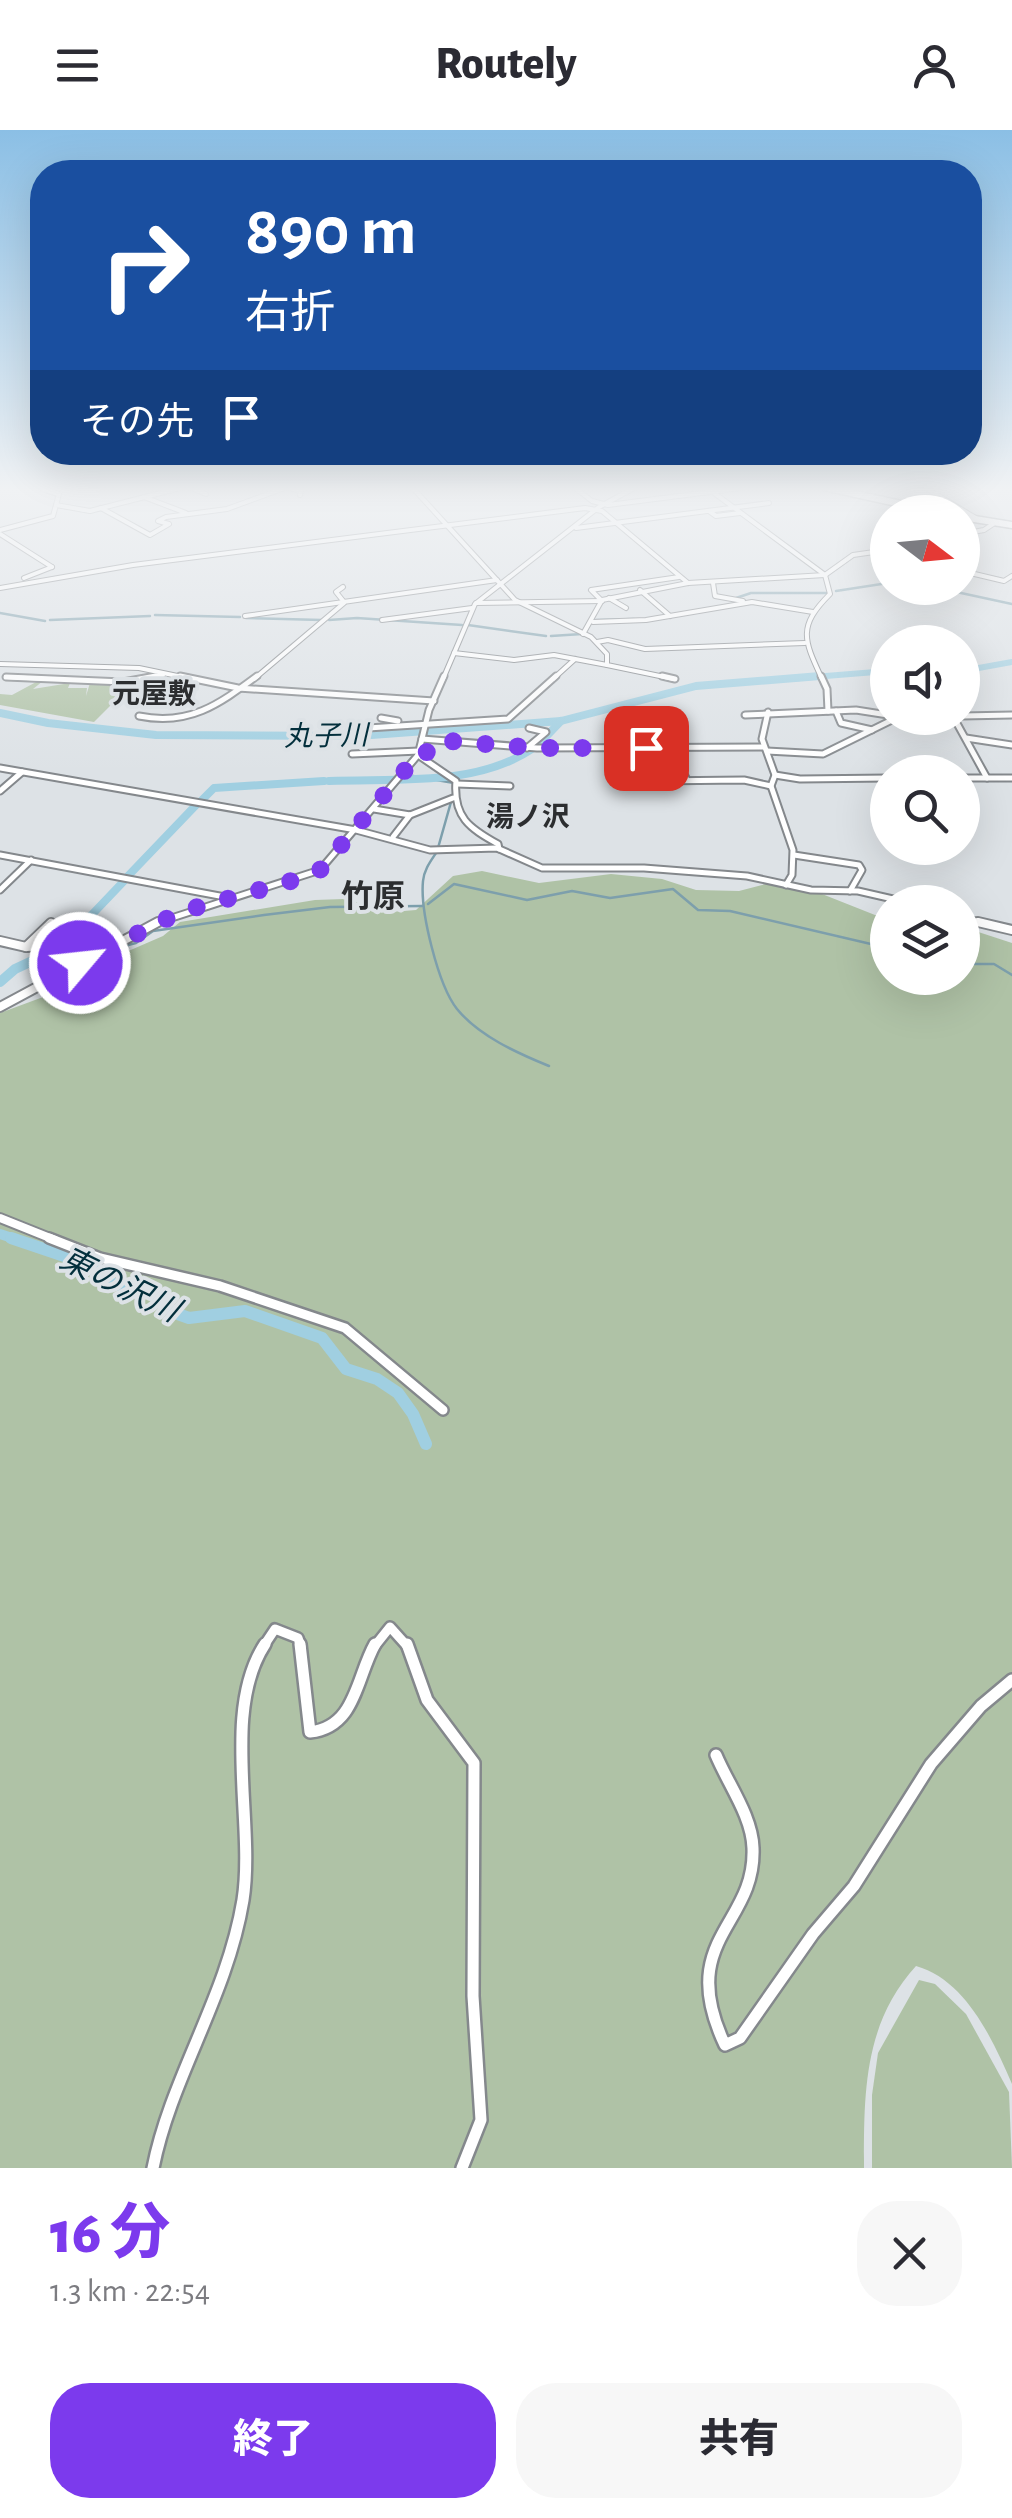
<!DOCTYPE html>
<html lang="ja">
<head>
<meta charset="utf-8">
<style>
  body { margin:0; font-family:"Alegreya Sans","Noto Sans JP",sans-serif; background:#f7f7f7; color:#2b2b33; height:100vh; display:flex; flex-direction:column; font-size:38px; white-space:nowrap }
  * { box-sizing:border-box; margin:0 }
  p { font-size:32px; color:#7c7c81 }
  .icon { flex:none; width:55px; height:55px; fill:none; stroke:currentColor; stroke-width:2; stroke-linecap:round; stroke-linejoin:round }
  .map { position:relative; height:2038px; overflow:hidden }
  .side { display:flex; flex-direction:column; background:#fff; flex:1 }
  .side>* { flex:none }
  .top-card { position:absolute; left:30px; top:30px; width:952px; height:305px; border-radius:40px; box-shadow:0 10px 40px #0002; background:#1a4fa0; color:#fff; overflow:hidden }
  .needle { width:65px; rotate:106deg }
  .controls { position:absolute; left:870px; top:365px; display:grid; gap:20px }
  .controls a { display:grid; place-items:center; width:110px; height:110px; border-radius:50%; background:#fff; box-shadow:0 10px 40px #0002; font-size:50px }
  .pin { position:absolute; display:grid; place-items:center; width:85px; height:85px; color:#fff; margin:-42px; border-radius:20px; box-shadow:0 5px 15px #0006 }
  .me { position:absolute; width:110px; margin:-55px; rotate:62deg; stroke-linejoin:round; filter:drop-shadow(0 0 8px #0008) }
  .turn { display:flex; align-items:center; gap:35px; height:210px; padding:0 50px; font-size:45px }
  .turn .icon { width:130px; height:130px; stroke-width:2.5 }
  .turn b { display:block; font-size:70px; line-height:85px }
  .then { display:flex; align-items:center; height:95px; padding:0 50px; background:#0003; gap:20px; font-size:38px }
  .round { display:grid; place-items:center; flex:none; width:105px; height:105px; border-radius:40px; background:#f7f7f7 }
  .headline { display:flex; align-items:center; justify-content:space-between; height:170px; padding:0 50px }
  h1 { font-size:60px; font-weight:800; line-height:75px; color:#7c3aed }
  .cta { display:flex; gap:20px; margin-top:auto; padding:20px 50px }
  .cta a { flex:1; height:115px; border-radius:40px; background:#7c3aed; color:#fff; font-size:40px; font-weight:800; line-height:115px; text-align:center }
  .cta a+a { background:#f7f7f7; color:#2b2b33 }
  header { display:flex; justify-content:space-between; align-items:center; height:130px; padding:0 50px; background:#fff; font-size:45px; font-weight:800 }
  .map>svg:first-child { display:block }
  .green { fill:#afc2a6 }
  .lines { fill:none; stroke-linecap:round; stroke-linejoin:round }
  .stream { stroke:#7d9fac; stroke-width:2.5 }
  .river-far3 { stroke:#a0cfe1; stroke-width:6 }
  .river-far2 { stroke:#a0cfe1; stroke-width:8 }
  .river-far1 { stroke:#a0cfe1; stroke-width:10 }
  .river { stroke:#a0cfe1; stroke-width:12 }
  .minor-far4-casing { stroke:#84888c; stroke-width:6 }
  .minor-far3-casing { stroke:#84888c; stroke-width:9 }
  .minor-far2-casing { stroke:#84888c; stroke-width:12 }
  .minor-far1-casing { stroke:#84888c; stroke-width:14 }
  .minor-casing { stroke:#84888c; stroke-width:16 }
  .major-casing { stroke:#84888c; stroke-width:9 }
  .minor-far4 { stroke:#fff; stroke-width:4 }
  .minor-far3 { stroke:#fff; stroke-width:5 }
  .minor-far2 { stroke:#fff; stroke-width:8 }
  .minor-far1 { stroke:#fff; stroke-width:9 }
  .minor { stroke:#fff; stroke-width:11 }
  .major { stroke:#fff; stroke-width:6 }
  .route { stroke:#7c3aed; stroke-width:18; stroke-dasharray:0 32.4 }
  .labels { text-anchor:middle; stroke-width:8; stroke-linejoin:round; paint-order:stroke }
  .far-neighbourhood-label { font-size:28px; font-weight:bold; fill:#2c2e30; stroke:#dde2e6 }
  .far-water-label { font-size:28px; font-style:italic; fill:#032f3c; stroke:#dde2e6 }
  .neighbourhood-label { font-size:32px; font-weight:bold; fill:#2c2e30; stroke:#dde2e6 }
  .water-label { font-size:32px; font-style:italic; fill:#032f3c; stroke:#dde2e6 }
</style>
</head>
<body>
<header><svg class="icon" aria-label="menu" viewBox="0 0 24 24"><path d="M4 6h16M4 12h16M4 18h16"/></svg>Routely<svg class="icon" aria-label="person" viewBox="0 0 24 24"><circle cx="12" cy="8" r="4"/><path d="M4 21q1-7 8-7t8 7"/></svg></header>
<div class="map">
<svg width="1012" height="2038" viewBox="0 0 1012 2038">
  <rect width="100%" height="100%" fill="#dde2e6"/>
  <g class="green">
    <path d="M38 551H43L33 559 70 553 68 558H87L86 566 90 553 126 554 141 551 147 554 126 561 162 564 151 577 116 570 94 592 0 575V564L12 565Z"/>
    <path d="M482 741 539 753 611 744 662 749 696 760 739 761 766 754 822 764 875 785H887L888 848H962L963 797 1012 813V1954C993 1910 966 1850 916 1836 863 1894 864 1965 864 2038H0V883L62 860 73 845 163 806 180 792 315 770 344 769 391 782 416 780 453 746Z"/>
    <path d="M919 1850 935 1854 966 1884 1009 1962 1012 2038H872V1965L878 1923Z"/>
  </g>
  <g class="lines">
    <g class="stream">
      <path d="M938 458 1012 474"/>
      <path d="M836 461 888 453"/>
      <path d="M736 468 751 463H827"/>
      <path d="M0 483 45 491"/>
      <path d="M155 485 240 487"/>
      <path d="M246 488 322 490"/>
      <path d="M50 490 150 486"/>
      <path d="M329 490 357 488 462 495"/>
      <path d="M596 490 634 489"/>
      <path d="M468 495 546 506"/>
      <path d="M551 506 582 504"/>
      <path d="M413 646 454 653"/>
      <path d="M438 718 451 672"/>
      <path d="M436 723C430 732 424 740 423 751 420 781 438 855 457 879 479 906 517 923 549 936"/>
      <path d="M428 774 454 754 527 770 572 761 610 768 673 759 698 780 730 781 888 818"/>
      <path d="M116 818 136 813 153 801 264 785 330 777 422 776"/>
      <path d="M962 834H994L1012 845"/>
    </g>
    <g class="river-far3">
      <path d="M962 541 1012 532"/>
      <path d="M788 549 888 541"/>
    </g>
    <g class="river-far2">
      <path d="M0 583 48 593 156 605 358 606 561 591 696 556 820 546"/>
      <path d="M537 616 561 591"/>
      <path d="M329 651C395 648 475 657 532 619"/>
      <path d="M201 671 214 658 324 651"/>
      <path d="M128 746 197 674"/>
      <path d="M83 794 124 751"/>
    </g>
    <g class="river-far1">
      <path d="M64 814 85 792"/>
      <path d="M0 852 15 839 58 819"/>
      <path d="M0 1104 18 1110"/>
    </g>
    <path class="river" d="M11 1108 88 1134 109 1153 147 1160 175 1183 189 1188 245 1181 322 1208 346 1239 377 1249 398 1263 413 1284 426 1314"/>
    <g class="minor-far4-casing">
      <g id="minor-far4">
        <path d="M189 357 206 364"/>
        <path d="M285 357 301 361 300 365"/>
        <path d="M412 357 515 470 591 507 607 524V535L674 549"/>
        <path d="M574 357 592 371 608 375 749 357"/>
        <path d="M706 357 825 445 830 464C797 497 804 510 822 549"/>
        <path d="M924 357 979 390"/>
        <path d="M144 367 186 383"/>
        <path d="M56 375 90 381 184 357"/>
        <path d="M101 378 150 405 169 394 158 391 166 387 227 379 287 357"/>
        <path d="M709 381 716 386 740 383"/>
        <path d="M576 398 769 373"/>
        <path d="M0 400 53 386 59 364 35 357"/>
        <path d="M0 404 52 437"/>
        <path d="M962 404 984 400 996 392"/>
        <path d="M962 441 1004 451 1012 446"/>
        <path d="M24 448 52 437"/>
        <path d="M713 453 715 466 743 471"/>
        <path d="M343 457 336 462 344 472"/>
        <path d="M0 458 133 435 585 378 602 381 688 453"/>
        <path d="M640 460 670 486"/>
        <path d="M609 468 626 478"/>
        <path d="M602 471 591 460 679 447"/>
        <path d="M476 473 602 471"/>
        <path d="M245 486 497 450"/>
        <path d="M382 490 472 478"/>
        <path d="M593 492 646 490 752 472 813 482"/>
        <path d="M583 504 602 470 688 453 825 445 853 425 888 420"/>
        <path d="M597 512 608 510 645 519 805 513"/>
        <path d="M454 523 514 530 554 525 607 535"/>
        <path d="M0 534 139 538 192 549"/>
        <path d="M6 547 48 549"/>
        <path d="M141 549 163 545"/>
        <path d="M254 549 344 473"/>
        <path d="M443 549 475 474 599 377 636 357"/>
        <path d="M553 549 575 529"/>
      </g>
    </g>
    <g class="minor-far3-casing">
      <g id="minor-far3">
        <path d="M180 546 238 558 434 571"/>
        <path d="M662 546 675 549"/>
        <path d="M821 546 827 559 828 581"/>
        <path d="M6 547 123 552 156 546"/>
        <path d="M836 581 841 593 872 600"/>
        <path d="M768 582 762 609 775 645 771 656 793 720 792 745 786 755"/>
        <path d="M745 585 856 580 888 585"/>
        <path d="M139 586C189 596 218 575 257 546"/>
        <path d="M962 586 1012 585"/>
        <path d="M381 588 398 591"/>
        <path d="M899 588 940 591 956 588"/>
        <path d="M954 588 987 648"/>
        <path d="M368 598 508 589 556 546"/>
        <path d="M966 608 1012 615"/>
        <path d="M422 609 537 618 764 617"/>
        <path d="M527 618 546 602 529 598"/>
        <path d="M767 621 823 624 896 588"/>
        <path d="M352 624 419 621"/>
        <path d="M418 625 456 651C453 687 469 698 498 714L499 719"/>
        <path d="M649 632 644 601 653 590"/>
        <path d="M0 638 356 700 430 720 497 718 542 738H644L747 746 811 760 858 761 906 772"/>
        <path d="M775 645 800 649 888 648"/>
        <path d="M962 648H1012"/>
        <path d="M687 650 682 640 659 633 643 635 653 651 744 650 771 656"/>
        <path d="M457 654 510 656"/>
        <path d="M0 661 22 642"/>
        <path d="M374 679 410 685 453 668"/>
        <path d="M393 707 410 685"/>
        <path d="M0 725 225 767"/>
        <path d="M794 725 859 735 862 740 850 761"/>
        <path d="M0 760 31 730"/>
        <path d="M962 788 988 794"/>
        <path d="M153 794 320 740 418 625 429 580 444 546"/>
      </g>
    </g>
    <g class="minor-far2-casing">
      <g id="minor-far2">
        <path d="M978 792 1012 800"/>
        <path d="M0 811 26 817 112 813"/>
        <path d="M26 817 51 793"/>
        <path d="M0 877 158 792"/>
        <path d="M0 1088 55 1110"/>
      </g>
    </g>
    <g class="minor-far1-casing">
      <g id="minor-far1">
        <path d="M49 1108 100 1128 220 1156 345 1198 443 1280"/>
        <path d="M263 1517 275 1499 298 1508 301 1517"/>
        <path d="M374 1517 390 1497 408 1517"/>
      </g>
    </g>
    <g class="minor-casing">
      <g id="minor">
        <path d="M300 1514 310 1602C356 1597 356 1548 375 1514"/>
        <path d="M407 1514 427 1570 474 1633 473 1866 481 1990 462 2038"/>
        <path d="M716 1625C728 1654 752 1686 753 1718 756 1796 675 1809 725 1915L740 1908 813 1804 854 1756 931 1634 981 1576 1012 1550"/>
        <path d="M153 2038C171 1947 227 1867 243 1770 255 1693 221 1581 265 1514"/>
      </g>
    </g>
    <g class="major-casing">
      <g id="major">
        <path d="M824 357 937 382"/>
        <path d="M962 387 1012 395"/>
      </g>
    </g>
    <use href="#minor-far4" class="minor-far4"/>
    <use href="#minor-far3" class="minor-far3"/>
    <use href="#minor-far2" class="minor-far2"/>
    <use href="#minor-far1" class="minor-far1"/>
    <use href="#minor" class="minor"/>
    <use href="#major" class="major"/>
  </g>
  <linearGradient id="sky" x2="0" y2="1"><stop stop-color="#8bbfe5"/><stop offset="0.56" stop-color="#f0f2f4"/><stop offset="1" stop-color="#f0f2f4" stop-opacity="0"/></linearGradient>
  <rect width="1012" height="642" fill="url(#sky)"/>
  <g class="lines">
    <path class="route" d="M80 833 180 782 288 752 320 740 418 625 423 627 436 610 537 618H646"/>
  </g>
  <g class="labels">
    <g class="far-neighbourhood-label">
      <text x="154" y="573">元屋敷</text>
      <text x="528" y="696">湯ノ沢</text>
    </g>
    <g class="far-water-label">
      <text transform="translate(326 605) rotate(-1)" y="10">丸子川</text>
    </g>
    <g class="neighbourhood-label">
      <text x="373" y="777">竹原</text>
    </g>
    <g class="water-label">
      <text transform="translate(120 1154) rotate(26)" y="11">東の沢川</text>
    </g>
  </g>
</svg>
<div class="controls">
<a><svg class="needle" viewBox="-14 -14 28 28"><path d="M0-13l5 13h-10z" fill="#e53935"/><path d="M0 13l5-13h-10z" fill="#7c7c81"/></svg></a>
<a><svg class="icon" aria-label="sound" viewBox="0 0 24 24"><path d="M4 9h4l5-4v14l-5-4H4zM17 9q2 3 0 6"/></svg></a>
<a><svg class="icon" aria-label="search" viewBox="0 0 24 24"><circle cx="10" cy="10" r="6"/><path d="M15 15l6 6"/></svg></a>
<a><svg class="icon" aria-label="layers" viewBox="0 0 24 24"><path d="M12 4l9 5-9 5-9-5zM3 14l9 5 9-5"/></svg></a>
</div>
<div class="pin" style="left:646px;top:618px;background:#d93025"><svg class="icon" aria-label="arrive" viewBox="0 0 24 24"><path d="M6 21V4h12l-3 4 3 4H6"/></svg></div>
<svg class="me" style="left:80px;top:833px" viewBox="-20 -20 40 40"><circle r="17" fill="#7c3aed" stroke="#fff" stroke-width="3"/><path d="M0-11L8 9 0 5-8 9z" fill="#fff"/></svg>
<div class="top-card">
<div class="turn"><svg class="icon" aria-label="right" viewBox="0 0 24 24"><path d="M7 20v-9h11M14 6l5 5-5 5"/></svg><div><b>890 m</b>右折</div></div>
<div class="then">その先<svg class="icon" aria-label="arrive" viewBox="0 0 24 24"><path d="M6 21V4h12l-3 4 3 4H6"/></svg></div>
</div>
</div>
<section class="side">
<div class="headline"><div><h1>16 分</h1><p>1.3 km · 22:54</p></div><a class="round"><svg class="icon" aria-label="close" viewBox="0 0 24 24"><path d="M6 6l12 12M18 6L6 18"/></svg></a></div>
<div class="cta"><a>終了</a><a>共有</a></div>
</section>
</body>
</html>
